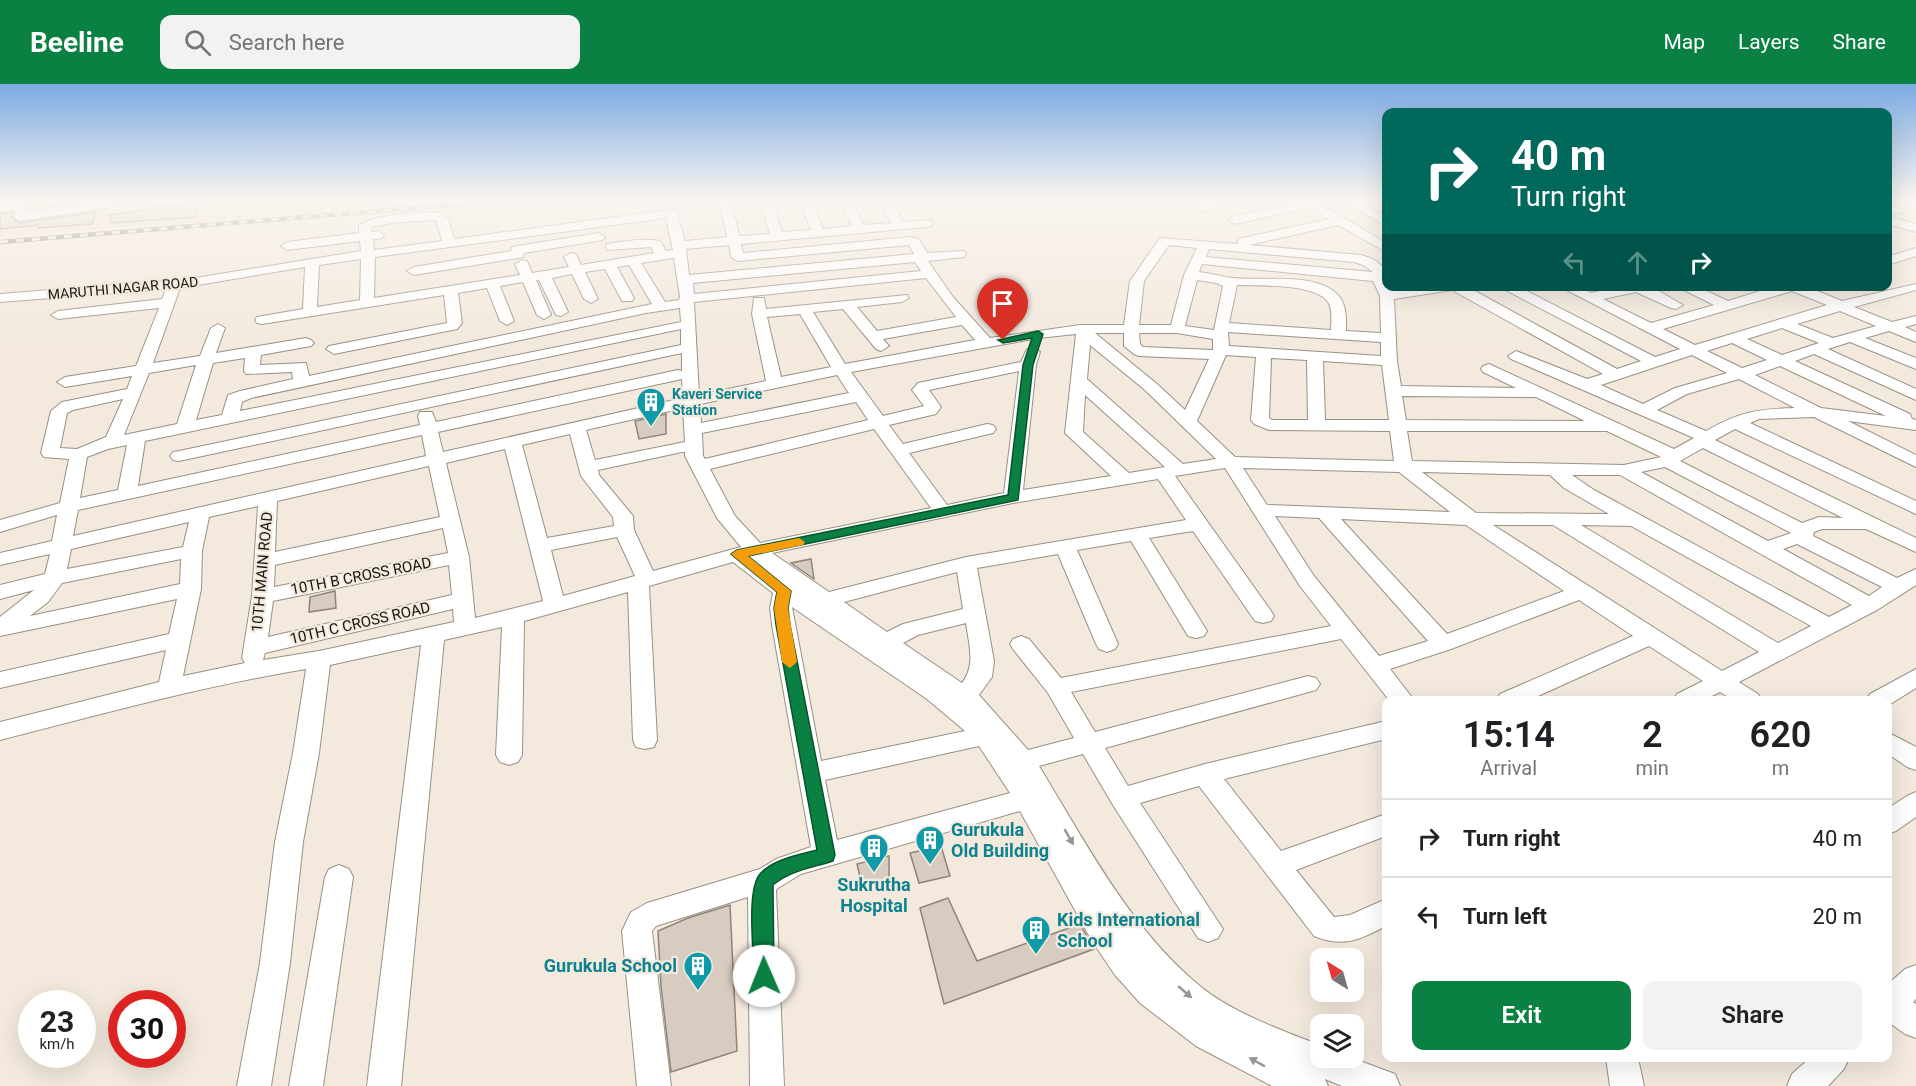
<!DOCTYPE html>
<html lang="en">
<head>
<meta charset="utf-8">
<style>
  body { margin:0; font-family:Roboto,sans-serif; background:#f2f2f2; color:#202124; height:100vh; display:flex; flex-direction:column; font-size:22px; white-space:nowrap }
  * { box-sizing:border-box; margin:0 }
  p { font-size:20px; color:#757577 }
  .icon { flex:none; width:33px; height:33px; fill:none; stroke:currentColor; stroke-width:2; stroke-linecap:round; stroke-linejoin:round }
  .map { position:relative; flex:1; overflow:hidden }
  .details { position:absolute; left:1382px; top:612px; width:510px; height:366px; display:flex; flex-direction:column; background:#fff; border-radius:12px; box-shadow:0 6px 24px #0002 }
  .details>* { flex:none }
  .top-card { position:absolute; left:1382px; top:24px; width:510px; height:183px; border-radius:12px; box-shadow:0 6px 24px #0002; background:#00695c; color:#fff; overflow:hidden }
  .needle { width:39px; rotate:323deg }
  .controls { position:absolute; left:1310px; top:864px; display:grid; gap:12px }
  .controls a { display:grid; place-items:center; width:54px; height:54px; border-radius:12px; background:#fff; box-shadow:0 6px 24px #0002; font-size:30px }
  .speed { position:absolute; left:18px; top:906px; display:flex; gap:12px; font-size:30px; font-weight:700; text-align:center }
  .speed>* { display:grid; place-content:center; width:78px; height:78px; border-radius:50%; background:#fff; box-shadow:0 6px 24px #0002; line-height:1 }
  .speed small { font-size:15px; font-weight:400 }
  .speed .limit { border:9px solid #d22; background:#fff; color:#111 }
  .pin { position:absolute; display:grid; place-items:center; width:51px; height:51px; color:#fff; margin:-62px -26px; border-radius:50% 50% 50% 0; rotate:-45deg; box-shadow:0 0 6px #0007 }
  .pin .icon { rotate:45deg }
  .me { position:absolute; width:66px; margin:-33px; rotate:359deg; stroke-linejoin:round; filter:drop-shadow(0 0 4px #0008) }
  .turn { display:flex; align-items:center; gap:21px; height:126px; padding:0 30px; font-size:27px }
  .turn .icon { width:78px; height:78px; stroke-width:2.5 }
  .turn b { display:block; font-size:42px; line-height:51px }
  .lanes { display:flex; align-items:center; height:57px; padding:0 30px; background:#0003; justify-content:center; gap:30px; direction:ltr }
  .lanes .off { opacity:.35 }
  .eta { display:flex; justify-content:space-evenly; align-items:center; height:102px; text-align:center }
  .eta b { font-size:36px; font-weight:600; line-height:42px }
  .button { display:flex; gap:12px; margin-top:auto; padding:12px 30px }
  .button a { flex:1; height:69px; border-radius:12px; background:#0b8043; color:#fff; font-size:24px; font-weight:600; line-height:69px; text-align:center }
  .button a+a { background:#f2f2f2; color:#202124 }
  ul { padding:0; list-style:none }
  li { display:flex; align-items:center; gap:18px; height:78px; padding:0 30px; border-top:2px solid #e0e0e0 }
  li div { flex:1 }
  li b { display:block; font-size:22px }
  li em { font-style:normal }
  header { display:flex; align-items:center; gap:36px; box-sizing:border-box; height:84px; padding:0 30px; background:#0b8043; color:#fff }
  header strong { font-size:28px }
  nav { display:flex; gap:33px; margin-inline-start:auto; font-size:21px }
  .search { width:420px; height:54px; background:#f2f2f2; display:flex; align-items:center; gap:15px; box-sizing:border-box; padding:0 21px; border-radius:12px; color:#757577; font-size:22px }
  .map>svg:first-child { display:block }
  .built { fill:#edddcb }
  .building { fill:#d8ccc1; stroke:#8f847a; stroke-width:1.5 }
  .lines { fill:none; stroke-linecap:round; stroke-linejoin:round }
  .minor-casing { stroke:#999084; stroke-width:2 }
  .minor { fill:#fff; fill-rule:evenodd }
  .rail-casing { stroke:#7e7770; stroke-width:4.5 }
  .rail { stroke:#f3e9dd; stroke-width:3; stroke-dasharray:8; stroke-linecap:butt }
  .oneway { fill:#979593 }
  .route { fill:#0b8043; stroke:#07532c; stroke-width:1.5 }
  .slow { fill:#f59e0b }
  .labels { text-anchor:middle; stroke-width:4.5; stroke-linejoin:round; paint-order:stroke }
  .far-street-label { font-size:14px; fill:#181410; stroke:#f3e9dd }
  .far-culture-label { font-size:14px; font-weight:bold; fill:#0d838f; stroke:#f3e9dd; text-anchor:start }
  .street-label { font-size:15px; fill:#181410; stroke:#f3e9dd }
  .near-culture-label { font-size:18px; font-weight:bold; fill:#0d838f; stroke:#f3e9dd; text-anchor:start }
</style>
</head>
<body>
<header>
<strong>Beeline</strong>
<div class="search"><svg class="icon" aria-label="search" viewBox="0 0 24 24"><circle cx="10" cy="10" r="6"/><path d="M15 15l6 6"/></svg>Search here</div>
<nav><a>Map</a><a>Layers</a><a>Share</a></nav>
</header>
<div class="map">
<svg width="1916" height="1002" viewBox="0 0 1916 1002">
  <rect width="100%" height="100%" fill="#f3e9dd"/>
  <path class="built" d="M0 117H368L383 124 0 152Z"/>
  <g class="building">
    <path d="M199 118 195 133 111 139 110 131Z"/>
    <path d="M13 128 12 134 20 139 96 128 92 140 38 144V141L0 145V130Z"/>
    <path d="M666 330V350L639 355 635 337Z"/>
    <path d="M811 475 814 495 791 479Z"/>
    <path d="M335 507 336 524 309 528 310 513Z"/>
    <path d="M941 762 950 792 919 799 910 769Z"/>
    <path d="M889 772V799L862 802 857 780Z"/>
    <path d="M948 814 977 877 1080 840 1094 865 944 920 920 824Z"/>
    <path d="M730 821 737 967 671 988 661 902 658 847 688 834Z"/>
  </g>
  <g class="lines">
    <g class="minor-casing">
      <g id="minor">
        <path d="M18 117H30L27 128 100 117H131L125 121 20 137 14 133 16 125 0 128V120Z"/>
        <path d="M719 117H731L739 152 770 150 760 117H772L782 148 811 146 800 117H812L823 145 852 142 841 117H853L863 141 891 139 880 117H892L903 138 931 136 933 139 931 142 927 143 741 160 743 169 910 153 919 155 927 169 964 167 966 170 964 173 928 177 953 213 990 254 1080 241H1124L1130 197 1160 154 1238 160V155L1329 135 1310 124 1235 140 1229 136 1231 133 1301 117H1316L1386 159V168L1338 141 1249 161 1361 171 1373 175 1386 185V191H1384L1386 202H1389L1392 207 1421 202H1466L1617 285 1641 277 1498 202H1517L1655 273 1680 265 1559 202H1578L1591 209 1622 202H1650L1683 221 1676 225 1671 224 1636 208 1603 215 1651 239 1714 221 1676 202H1696L1728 217 1776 202H1805L1842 217 1916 200V206L1854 223 1892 238 1916 232V240L1905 243 1916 248V258L1889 247 1865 254 1916 274V285L1850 258 1828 265 1916 305V316L1814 270 1795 277 1910 330 1912 335 1916 336V346L1848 337 1916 371V383L1814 333 1759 335 1750 339 1916 417V430L1735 345 1715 356 1916 454V468L1866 445H1822L1814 448 1813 452 1897 494 1916 485V501L1877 526 1739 598 1758 610 1762 616H1733L1720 608 1704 616H1673L1677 610 1703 597 1649 562 1529 616H1496L1500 610 1633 552 1579 516 1451 565 1390 585 1414 616H1389L1341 555 1071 608 1095 648 1308 592 1316 594 1320 600 1316 606 1105 664 1128 702 1205 680 1386 637V655L1224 695 1281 767 1386 730V752L1296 786 1334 833 1350 831 1386 815V842C1359 856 1343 864 1314 852L1199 702 1140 719 1223 845 1218 854 1208 858 1198 854 1113 721 1083 670 1039 682C1086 759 1130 845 1201 903 1232 928 1282 947 1320 961V974H1352L1395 990 1400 1002H1342L1325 995 1328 1002H1272L1196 962 1140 919 1115 891 1092 857 1020 727 801 790 778 804 776 806 784 1002H750L748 813 656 842 652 847 671 1002H637L622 847 631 828 647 819 760 785 776 775 811 763 772 541 770 524 773 509 733 478 649 502 657 656 654 663 645 665 636 663 633 656 628 508 524 537 522 671 518 678 509 681 500 678 496 671 502 543 444 556 401 1002H367L421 561 330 581 319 669 303 758 290 879 271 1002H237L260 879 275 758 293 669 306 585C202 602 102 630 0 656V638L159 598 166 566 0 604V588L169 550 177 515 0 552V533L34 506 0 515V501L45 490 50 470 0 481V469L52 457 57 431 0 448V436L60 419 69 375 44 373 41 369 51 327 62 318 127 305 132 292 65 303 57 298 65 293 136 282 159 224 58 235 51 231 58 227 162 215 166 205 0 218V210L189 195 361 167 360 157 287 166 281 162 287 158 359 149V142C368 131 427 126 441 129L448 134 454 155 674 125 680 129 678 133 685 157 727 153ZM666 134 673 166 666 167 660 157C644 154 628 157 612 159L607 160 606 163 607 166 651 163 654 169 581 181 576 170 571 169 564 173 569 183 532 189 527 177 522 176 515 180 520 191 374 214 375 173ZM436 136 442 157 374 166 373 155 382 154 384 151 378 147 372 148 371 143 391 139ZM729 161 731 173 738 177 909 161 914 170 689 191 686 165ZM1169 161 1197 164 1184 191 1171 241H1139L1144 197ZM1209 165 1354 178 1363 181 1373 188 1206 173ZM674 174 680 213 679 216 665 218 641 179ZM361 175 360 216 317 223 319 181ZM915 178 921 187 694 210 693 199ZM1202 180 1373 197 1380 212 1381 249 1346 247C1346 235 1347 221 1338 211 1314 186 1257 199 1226 193 1217 191 1208 189 1199 188ZM629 181 652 220 309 292 306 279 260 281 261 271 311 262 314 259 311 256 306 254 216 269 225 244 218 240 211 244 200 272 153 279 180 204 305 183 303 225 257 233 255 236 257 239 262 240 444 211 447 239 329 262 326 265 334 270 457 245 462 239 458 209 487 204 500 237 507 241 514 237 500 202 523 198 537 231 544 235 551 231 536 196H539L556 231 561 232 568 228 552 194 572 190 584 215 591 219 598 215 585 188 605 185 622 217H632L634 214 617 183ZM926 194 956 233 877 247 857 223 902 218 909 214 907 211 766 225 764 214H754L752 230 766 297 699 311 694 218ZM1197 196 1216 199 1223 202 1214 246 1185 242ZM1237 201C1258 202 1315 199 1328 218 1333 225 1331 238 1331 246L1229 239ZM1452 206 1603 290 1587 295 1516 267 1508 272 1511 275 1694 354 1674 365 1489 280 1483 282 1481 285 1483 288 1516 304 1401 302 1397 277 1394 215ZM1792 207 1827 221 1695 261 1663 245ZM680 224 681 238 240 327 242 318 251 314 646 229ZM843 225 876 265 881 267 889 262 883 255 962 241 975 256 845 280 813 228ZM1840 227 1876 242 1833 254 1797 240ZM800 230 831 283 781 293 767 233ZM1782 244 1819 259 1782 271 1747 255ZM681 245V261L179 367 173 368 170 372 173 376 179 377 682 269V287L678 286 436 338 432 328H420L418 332 420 341 138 402 145 357ZM1228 248 1381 258V272L1229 262ZM1095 249H1124V262L1134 270 1139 272 1209 275 1185 326 1157 300ZM1139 249H1177L1213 255V266L1143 263 1140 260ZM1076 250 1065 349 1111 392 1023 406 1036 281 1040 268 1037 265H1027L1021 278 918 299 912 306 924 322 883 332 851 288 1038 254ZM1732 259 1767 276 1742 284 1707 267ZM1090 261 1145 306 1216 375 1183 380 1087 295ZM1226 271 1256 273 1251 336 1254 340 1269 346 1390 347 1394 377 1235 373 1197 337ZM1692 271 1727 289 1675 304 1643 320 1601 301ZM245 274 244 287 246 290 292 288 293 295 240 307 228 311 222 331 196 336 213 279ZM1271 274 1307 276 1308 336H1272L1269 334ZM1323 277 1382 281 1389 336H1325ZM196 281 177 340 124 351 149 289ZM1780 282 1886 332 1821 324 1755 291ZM1019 287 1004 409 947 421 909 369 993 349 996 345 993 341 987 340 903 360 889 341 936 330 941 323 929 306ZM837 291 849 309 701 339 700 320ZM682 295 683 314 443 368 438 348ZM1739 295 1795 324C1757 325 1740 328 1706 347L1657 326 1687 310ZM1085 311 1165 383 1129 389 1083 348ZM1402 312 1536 313 1585 337 1406 336ZM123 315 106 353 77 365 60 364 67 329 73 326ZM856 318 868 336 705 375 703 372 702 349ZM683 324 685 358 595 376 586 346ZM874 345 931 424 760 459 735 432 710 385ZM1407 347H1607L1661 373 1624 381 1412 377ZM570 350 581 392 613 433 614 442 547 454 522 361ZM422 351 426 372 73 452 78 426ZM127 361 118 406 80 414 87 373 108 365ZM1703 364 1843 434 1819 433 1802 439 1680 377ZM505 365 543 517 475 534 469 473 446 379ZM682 368H685V372L717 434 741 463 653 487 634 446 633 432 599 391 598 386ZM429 382 440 433 275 468 277 417ZM1665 383 1791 449 1768 457 1641 388ZM1225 384 1300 502 1331 542 1061 594 1029 555 1021 552 1013 555 1010 560 1013 565 1048 609 1074 654 1028 666 979 611 992 593 994 577 977 484 1058 470 1096 560 1099 565 1107 568 1115 565 1118 560 1077 466 1131 457 1188 552 1196 554 1204 552 1207 547 1149 454 1193 447 1255 537 1263 539 1271 537 1274 532 1271 527 1175 392ZM1243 384 1399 388 1450 428 1267 421ZM1422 388 1550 391 1564 404 1609 430 1476 429ZM1572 391H1620L1852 521 1829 533 1594 406ZM1158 395 1186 436 966 473 829 508 772 469 1013 419ZM258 422 252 512 242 574 245 579 183 592 201 505 202 467 209 433ZM1275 432 1319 434 1428 557 1379 572 1314 492ZM1341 435 1466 441 1564 507 1447 550ZM189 438 183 463 67 485 71 465ZM1493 441H1553L1759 568 1722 587ZM1581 441 1631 442 1811 542 1778 559ZM443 444 448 469 274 503 275 481ZM617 453 635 492 563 512 551 466ZM1797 460 1882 503 1869 512 1783 465ZM181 475 180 500 30 532 48 518 62 499ZM449 481 452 511 268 553 273 517ZM957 488 963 525 903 540 887 548 844 518ZM792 523 927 615 965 647 821 677ZM453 525 454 538 319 567 263 576 265 569ZM966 539C969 561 976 581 962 599L903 559 918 551ZM979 662 1010 709 837 756 825 696Z"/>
        <path d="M1218 117H1242L1202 128 1196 124 1198 121Z"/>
        <path d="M1342 117H1357L1386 133V142Z"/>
        <path d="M1912 117H1916V124L1887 132V124Z"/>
        <path d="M1887 132 1916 140V148L1887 140Z"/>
        <path d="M599 149 605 153 603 156 524 169 523 173 518 174 414 191 407 187 414 183 511 167 512 163 517 162Z"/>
        <path d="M1916 164V172L1887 181V173Z"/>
        <path d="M1916 585V604L1887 622V616H1866L1870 610Z"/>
        <path d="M1887 648 1916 663V686L1907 683 1887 669Z"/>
        <path d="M1916 708V733L1896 747 1887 750V725L1907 712Z"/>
        <path d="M339 781 349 785 353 793 323 1002H289L325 793 329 785Z"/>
        <path d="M1916 881V915L1913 918 1916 920V954L1905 950 1887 937V901L1905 885Z"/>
        <path d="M1606 974H1638L1644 1002H1610Z"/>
        <path d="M1810 974H1849L1844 985 1828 1002H1787L1792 990Z"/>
      </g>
    </g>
    <use href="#minor" class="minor"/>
    <g class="rail-casing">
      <path id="rail" d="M0 158 500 117"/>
    </g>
    <use href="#rail" class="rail"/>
  </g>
  <defs><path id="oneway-solid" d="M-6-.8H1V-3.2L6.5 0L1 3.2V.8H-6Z" transform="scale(1.5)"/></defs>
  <g class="oneway">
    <use href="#oneway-solid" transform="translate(1069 753) rotate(60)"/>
    <use href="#oneway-solid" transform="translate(1185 908) rotate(41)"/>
    <use href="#oneway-solid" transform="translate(1257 978) rotate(-151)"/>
  </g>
  <linearGradient id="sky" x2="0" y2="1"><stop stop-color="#7dabe2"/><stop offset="0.45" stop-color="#faf5f0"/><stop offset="1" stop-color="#faf5f0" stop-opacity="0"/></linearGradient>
  <rect width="1916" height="258" fill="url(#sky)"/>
  <path class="route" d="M1038 247 1043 250 1033 281 1018 416 748 472 791 507 788 524 790 541 835 771 833 777C812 784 791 786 773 801L774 892 771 899 764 902 757 899 754 892C754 869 746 806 760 790 773 775 799 771 817 766L776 541 774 524 777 508 731 470 737 466 1008 411 1023 281 1032 254 1003 259 998 256Z"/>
  <path class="slow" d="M799 454 805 458 803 461 748 472 791 507 788 524 797 578 790 584 782 578 774 524 777 508 731 470 737 466Z"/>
  <defs>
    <g id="building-pin" transform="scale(1.5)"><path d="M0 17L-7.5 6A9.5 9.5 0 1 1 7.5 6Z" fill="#0f9aa8" stroke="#f3e9dd"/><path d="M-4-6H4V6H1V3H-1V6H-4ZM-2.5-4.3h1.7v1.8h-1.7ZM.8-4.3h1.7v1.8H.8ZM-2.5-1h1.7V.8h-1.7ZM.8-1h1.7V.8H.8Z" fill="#fff"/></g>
  </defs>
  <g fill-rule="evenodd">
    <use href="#building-pin" x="651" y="318"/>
    <use href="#building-pin" x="930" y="756"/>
    <use href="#building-pin" x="874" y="764"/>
    <use href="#building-pin" x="1036" y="846"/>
    <use href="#building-pin" x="698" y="882"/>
  </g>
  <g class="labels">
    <g class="far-street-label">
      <text transform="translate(123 204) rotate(-5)" y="5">MARUTHI NAGAR ROAD</text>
    </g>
    <g class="far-culture-label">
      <text x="672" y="315">Kaveri Service<tspan x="672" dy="16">Station</tspan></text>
    </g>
    <g class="street-label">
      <text transform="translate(262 488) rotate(-85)" y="5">10TH MAIN ROAD</text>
      <text transform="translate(361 492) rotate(-11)" y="5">10TH B CROSS ROAD</text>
      <text transform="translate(360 539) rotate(-13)" y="5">10TH C CROSS ROAD</text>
    </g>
    <g class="near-culture-label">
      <text x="951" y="752">Gurukula<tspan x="951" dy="21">Old Building</tspan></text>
      <text x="874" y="807" text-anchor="middle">Sukrutha<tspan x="874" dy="21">Hospital</tspan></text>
      <text x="1057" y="842">Kids International<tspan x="1057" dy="21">School</tspan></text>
      <text x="677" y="888" text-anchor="end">Gurukula School</text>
    </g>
  </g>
</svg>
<div class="controls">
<a><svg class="needle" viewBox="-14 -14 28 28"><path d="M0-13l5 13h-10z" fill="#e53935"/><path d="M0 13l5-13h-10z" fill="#757577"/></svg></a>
<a><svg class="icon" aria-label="layers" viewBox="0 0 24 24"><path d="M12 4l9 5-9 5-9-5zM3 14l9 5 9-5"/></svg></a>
</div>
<div class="speed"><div>23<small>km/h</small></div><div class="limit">30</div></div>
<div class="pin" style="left:1003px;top:256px;background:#d93025"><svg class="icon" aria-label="arrive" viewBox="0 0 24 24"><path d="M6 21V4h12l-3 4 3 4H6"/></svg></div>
<svg class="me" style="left:764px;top:892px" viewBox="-20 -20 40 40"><circle r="19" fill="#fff"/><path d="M0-13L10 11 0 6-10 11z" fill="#0b8043"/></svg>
<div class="top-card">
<div class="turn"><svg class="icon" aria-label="right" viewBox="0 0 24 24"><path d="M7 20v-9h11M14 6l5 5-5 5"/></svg><div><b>40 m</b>Turn right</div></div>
<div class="lanes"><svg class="icon off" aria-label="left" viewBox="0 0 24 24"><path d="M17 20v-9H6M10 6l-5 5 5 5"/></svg><svg class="icon off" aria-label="ahead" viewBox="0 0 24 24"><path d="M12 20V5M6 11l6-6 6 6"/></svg><svg class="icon" aria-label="right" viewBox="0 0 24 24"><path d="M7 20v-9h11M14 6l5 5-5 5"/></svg></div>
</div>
<section class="details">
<div class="eta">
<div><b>15:14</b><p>Arrival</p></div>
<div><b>2</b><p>min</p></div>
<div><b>620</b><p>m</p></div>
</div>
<ul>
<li><svg class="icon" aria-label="right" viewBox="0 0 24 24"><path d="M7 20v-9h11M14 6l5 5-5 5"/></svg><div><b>Turn right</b></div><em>40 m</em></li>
<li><svg class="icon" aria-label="left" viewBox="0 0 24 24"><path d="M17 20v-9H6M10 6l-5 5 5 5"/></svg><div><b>Turn left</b></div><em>20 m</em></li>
</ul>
<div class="button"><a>Exit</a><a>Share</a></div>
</section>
</div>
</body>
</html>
